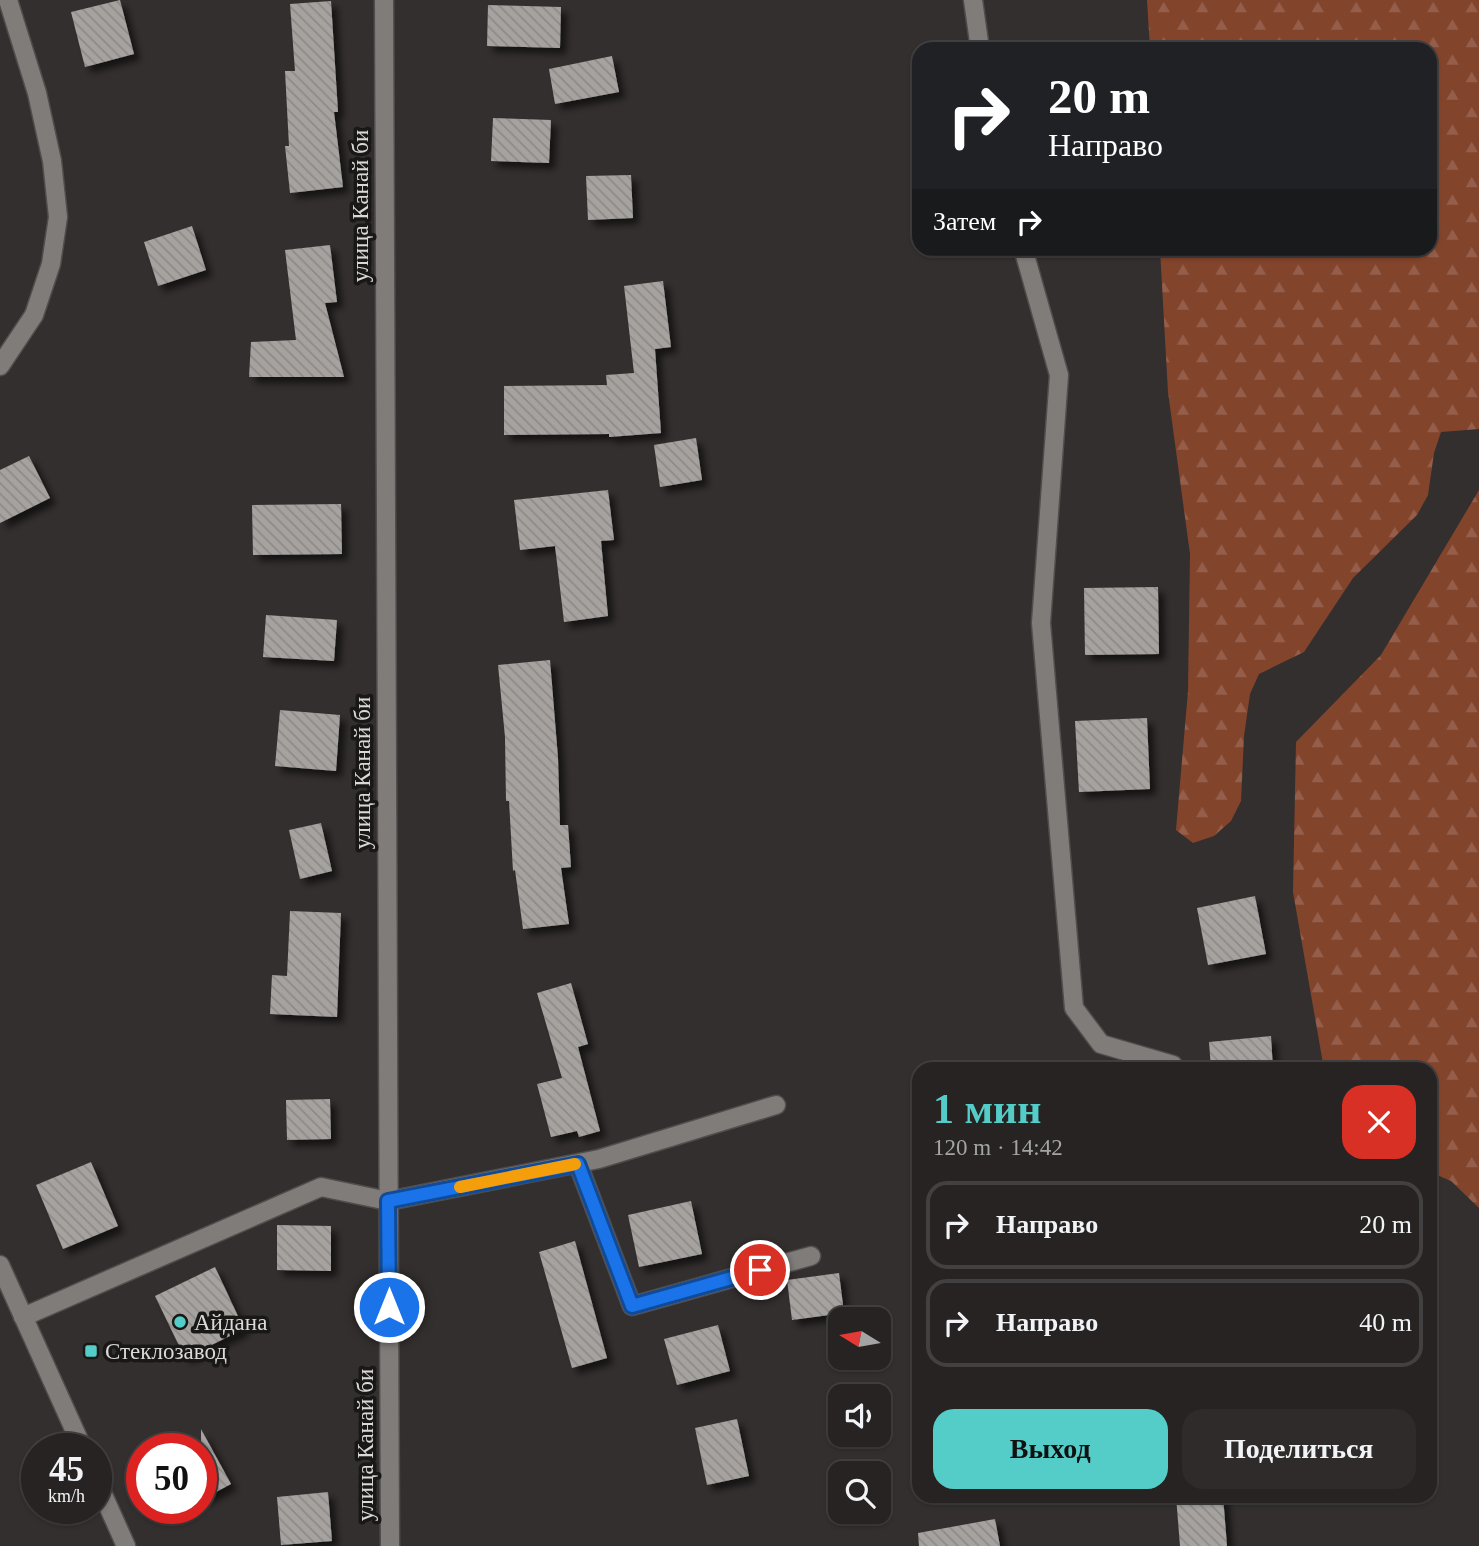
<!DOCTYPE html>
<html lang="ru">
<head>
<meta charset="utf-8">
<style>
  body { margin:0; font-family:"Times New Roman",serif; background:#2e2b2a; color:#f1f3f6; height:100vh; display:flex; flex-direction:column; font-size:26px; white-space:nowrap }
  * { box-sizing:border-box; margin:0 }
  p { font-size:23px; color:#a4a4a5 }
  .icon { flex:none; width:38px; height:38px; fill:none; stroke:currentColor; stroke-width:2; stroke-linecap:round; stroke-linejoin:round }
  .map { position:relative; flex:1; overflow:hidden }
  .details { position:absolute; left:912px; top:1062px; width:525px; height:441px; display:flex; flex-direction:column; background:#262322; border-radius:21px; box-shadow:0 2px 5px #0004,0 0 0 2px #424040 }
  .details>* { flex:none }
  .banner { position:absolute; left:912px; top:42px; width:525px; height:214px; border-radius:21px; box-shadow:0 2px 5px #0004,0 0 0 2px #424040; background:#202124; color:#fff; overflow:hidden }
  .needle { width:46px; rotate:281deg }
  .fabs { position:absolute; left:828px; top:1307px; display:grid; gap:14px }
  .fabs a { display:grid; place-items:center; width:63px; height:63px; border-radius:14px; background:#262322; box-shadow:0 2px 5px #0004,0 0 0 2px #424040; font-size:35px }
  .speed { position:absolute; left:21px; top:1433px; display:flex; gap:14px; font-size:35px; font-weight:700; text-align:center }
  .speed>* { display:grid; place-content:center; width:91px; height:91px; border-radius:50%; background:#262322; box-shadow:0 2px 5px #0004,0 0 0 2px #424040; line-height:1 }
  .speed small { font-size:18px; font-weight:400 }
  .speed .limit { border:10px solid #d22; background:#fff; color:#111 }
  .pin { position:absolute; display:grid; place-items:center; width:60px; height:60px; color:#fff; margin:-30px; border:4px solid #fff; border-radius:50%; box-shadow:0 2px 7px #0007 }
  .me { position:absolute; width:77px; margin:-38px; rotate:0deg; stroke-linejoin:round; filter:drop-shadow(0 0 5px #0008) }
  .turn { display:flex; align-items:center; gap:24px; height:147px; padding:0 21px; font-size:32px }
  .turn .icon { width:91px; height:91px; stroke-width:2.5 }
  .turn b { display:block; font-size:49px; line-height:60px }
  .then { display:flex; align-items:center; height:66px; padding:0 21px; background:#0003; gap:14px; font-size:26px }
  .round { display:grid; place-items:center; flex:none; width:74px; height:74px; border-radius:21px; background:#2e2b2a }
  .head { display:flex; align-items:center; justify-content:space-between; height:119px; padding:0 21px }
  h1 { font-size:42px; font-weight:700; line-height:52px; color:#54cdc8 }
  .cta { display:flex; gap:14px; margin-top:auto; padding:14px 21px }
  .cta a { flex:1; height:80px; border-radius:21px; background:#54cdc8; color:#111; font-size:28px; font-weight:700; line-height:80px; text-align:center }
  .cta a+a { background:#2e2b2a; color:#f1f3f6 }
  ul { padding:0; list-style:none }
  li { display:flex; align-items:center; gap:21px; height:88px; margin:0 14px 10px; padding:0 7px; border:4px solid #424040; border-radius:21px }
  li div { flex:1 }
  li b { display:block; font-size:26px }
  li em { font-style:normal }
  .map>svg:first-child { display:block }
  .forest { fill:url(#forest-firs) }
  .building { fill:url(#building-back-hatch); filter:url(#shadow) }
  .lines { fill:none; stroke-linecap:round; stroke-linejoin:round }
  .lane-casing { stroke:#504d4c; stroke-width:21 }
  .street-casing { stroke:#504d4c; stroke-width:21 }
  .secondary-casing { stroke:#504d4c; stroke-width:21 }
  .lane { stroke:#807c7a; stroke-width:18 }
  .street { stroke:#807c7a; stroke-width:18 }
  .secondary { stroke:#807c7a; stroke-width:18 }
  .route-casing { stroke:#114b97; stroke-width:18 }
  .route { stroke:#1a73e8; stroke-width:12 }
  .slow { stroke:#f59e0b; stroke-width:12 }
  .poi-dot { fill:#54cdc8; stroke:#191817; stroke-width:2.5 }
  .labels { text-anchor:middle; stroke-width:7; stroke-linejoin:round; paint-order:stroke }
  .street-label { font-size:23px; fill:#dbd8d8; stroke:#191817 }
  .poi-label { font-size:23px; fill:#dbd8d8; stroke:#191817; text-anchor:start }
</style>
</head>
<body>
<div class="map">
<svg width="1479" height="1546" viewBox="0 0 1479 1546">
  <defs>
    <pattern id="forest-firs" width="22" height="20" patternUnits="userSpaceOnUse" patternTransform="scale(1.75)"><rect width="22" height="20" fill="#83442c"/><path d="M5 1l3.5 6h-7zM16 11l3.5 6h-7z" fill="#945e4a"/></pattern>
    <pattern id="building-back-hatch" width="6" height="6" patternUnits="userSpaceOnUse" patternTransform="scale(1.75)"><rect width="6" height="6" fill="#a6a2a0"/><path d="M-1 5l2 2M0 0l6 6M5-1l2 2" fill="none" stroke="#8d8a88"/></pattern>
    <filter id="shadow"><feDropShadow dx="6" dy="6" stdDeviation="3.5" flood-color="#0009"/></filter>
  </defs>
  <rect width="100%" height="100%" fill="#332f2e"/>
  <g class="forest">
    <path d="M1147 0H1479V429L1441 432 1434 453 1428 495 1417 515 1353 578 1304 652 1259 674 1250 694 1244 736 1241 801 1231 821 1214 836 1193 843 1176 830 1188 691 1190 554 1168 392 1160 249 1430 248V49H1150Z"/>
    <path d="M1479 490V1208L1451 1181 1430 1172V1069H1324L1293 892 1296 742 1381 655Z"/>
  </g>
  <g class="building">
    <path d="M120 0 134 54 85 67 71 12Z"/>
    <path d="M331 1 338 112H334L343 187 290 193 285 146H289L285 71H295L290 4Z"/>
    <path d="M488 5 561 7 560 48 487 46Z"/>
    <path d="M612 56 619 92 555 104 549 69Z"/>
    <path d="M493 118 551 120 549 163 491 161Z"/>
    <path d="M631 175 633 218 588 220 586 176Z"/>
    <path d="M192 226 206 270 158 286 144 242Z"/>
    <path d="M330 245 337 302 325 303 344 377H249L251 342 296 340 285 250Z"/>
    <path d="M663 281 671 347 655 349 661 433 609 437V434L504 435V386L607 385 606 375 634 373 624 286Z"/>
    <path d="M696 438 702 480 660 487 654 445Z"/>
    <path d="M29 456 50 498 0 523V470Z"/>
    <path d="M608 490 614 540 601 541 608 616 564 622 555 546 520 550 514 500Z"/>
    <path d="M341 504 342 554 253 555 252 505Z"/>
    <path d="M1158 587 1159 654 1085 655 1084 588Z"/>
    <path d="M266 615 337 620 334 661 263 657Z"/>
    <path d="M550 660 558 758 560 825H568L571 867 561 868 569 924 523 929 515 870 513 871 509 801H506L505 737 498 665Z"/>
    <path d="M280 710 340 715 336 771 275 766Z"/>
    <path d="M1147 718 1150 789 1079 792 1075 721Z"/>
    <path d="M321 823 332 871 300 879 289 830Z"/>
    <path d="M1255 896 1266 954 1208 965 1197 908Z"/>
    <path d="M290 911 341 913 337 1017 270 1014 272 975 287 976Z"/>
    <path d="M571 983 588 1044 578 1047 600 1131 579 1137 577 1131 551 1137 537 1084 562 1078 537 993Z"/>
    <path d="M1271 1036 1273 1069H1211L1209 1042Z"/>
    <path d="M330 1099 331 1139 287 1140 286 1100Z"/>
    <path d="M91 1162 118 1226 63 1249 36 1185Z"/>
    <path d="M691 1201 702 1254 639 1267 628 1215Z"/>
    <path d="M277 1225 331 1226V1271L277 1270Z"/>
    <path d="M575 1241 607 1358 572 1368 539 1252Z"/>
    <path d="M215 1267 244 1329 185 1358 155 1296Z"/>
    <path d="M839 1273 844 1313 792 1320 787 1280Z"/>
    <path d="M718 1325 730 1371 677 1385 664 1339Z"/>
    <path d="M737 1419 749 1476 707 1485 695 1428Z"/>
    <path d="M201 1429 231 1484 201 1500Z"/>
    <path d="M328 1492 332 1541 281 1545 277 1497Z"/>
    <path d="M1176 1496H1223L1227 1546H1180Z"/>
    <path d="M995 1519 1000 1546H919L918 1533Z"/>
  </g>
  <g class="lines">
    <g class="lane-casing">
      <g id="lane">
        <path d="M973 0 980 49"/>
        <path d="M1023 248 1059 375 1041 623 1074 1008 1101 1044 1173 1065"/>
        <path d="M578 1164 632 1306 811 1256"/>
        <path d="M23 1317 321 1187 388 1201 599 1159 776 1105"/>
      </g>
    </g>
    <g class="street-casing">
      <path id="street" d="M0 366 34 315 51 264 58 217 52 161 37 93 8 0"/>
    </g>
    <g class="secondary-casing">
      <g id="secondary">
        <path d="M384 0 390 1546"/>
        <path d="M0 1265 83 1449"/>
        <path d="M96 1479 126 1546"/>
      </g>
    </g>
    <use href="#lane" class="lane"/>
    <use href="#street" class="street"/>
    <use href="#secondary" class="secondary"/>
  </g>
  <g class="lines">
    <g class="route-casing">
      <path id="route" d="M389 1307 388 1201 578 1164 632 1306 760 1270"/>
    </g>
    <use href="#route" class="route"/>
    <path class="slow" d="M460 1187 575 1164"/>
  </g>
  <g class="poi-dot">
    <circle cx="180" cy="1322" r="7"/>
    <rect x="84" y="1344" width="14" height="14" rx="3.5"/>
  </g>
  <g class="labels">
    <g class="street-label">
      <text transform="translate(360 206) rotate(-90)" y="8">улица Канай би</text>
      <text transform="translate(362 773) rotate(-90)" y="8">улица Канай би</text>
      <text transform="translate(365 1445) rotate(-90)" y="8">улица Канай би</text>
    </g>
    <g class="poi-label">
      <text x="194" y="1330">Айдана</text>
      <text x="105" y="1359">Стеклозавод</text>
    </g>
  </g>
</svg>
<div class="fabs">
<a><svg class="needle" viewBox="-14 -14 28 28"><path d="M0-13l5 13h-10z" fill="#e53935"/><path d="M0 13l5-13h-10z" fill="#a4a4a5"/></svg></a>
<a><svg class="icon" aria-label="sound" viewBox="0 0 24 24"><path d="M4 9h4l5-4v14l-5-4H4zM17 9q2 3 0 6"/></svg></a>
<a><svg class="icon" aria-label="search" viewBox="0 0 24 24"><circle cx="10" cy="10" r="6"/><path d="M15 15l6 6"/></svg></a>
</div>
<div class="speed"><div>45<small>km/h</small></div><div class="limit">50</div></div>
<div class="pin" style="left:760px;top:1270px;background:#d93025"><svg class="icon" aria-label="arrive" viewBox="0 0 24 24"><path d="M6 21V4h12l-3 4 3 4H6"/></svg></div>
<svg class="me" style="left:389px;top:1307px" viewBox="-20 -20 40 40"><circle r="17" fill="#1a73e8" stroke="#fff" stroke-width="3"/><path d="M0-11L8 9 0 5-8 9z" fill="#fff"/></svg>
<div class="banner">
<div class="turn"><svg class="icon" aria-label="right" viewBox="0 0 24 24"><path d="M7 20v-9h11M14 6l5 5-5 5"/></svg><div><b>20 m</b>Направо</div></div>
<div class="then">Затем<svg class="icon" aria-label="right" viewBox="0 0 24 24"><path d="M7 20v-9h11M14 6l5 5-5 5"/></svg></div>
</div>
<section class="details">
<div class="head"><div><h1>1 мин</h1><p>120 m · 14:42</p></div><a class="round" style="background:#d93025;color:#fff"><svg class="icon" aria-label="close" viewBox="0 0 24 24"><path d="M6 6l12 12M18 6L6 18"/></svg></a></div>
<ul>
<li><svg class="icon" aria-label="right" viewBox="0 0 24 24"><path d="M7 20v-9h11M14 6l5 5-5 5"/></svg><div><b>Направо</b></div><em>20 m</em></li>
<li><svg class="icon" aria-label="right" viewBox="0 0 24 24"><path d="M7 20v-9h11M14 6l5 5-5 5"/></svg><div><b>Направо</b></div><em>40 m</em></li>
</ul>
<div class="cta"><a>Выход</a><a>Поделиться</a></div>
</section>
</div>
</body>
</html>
